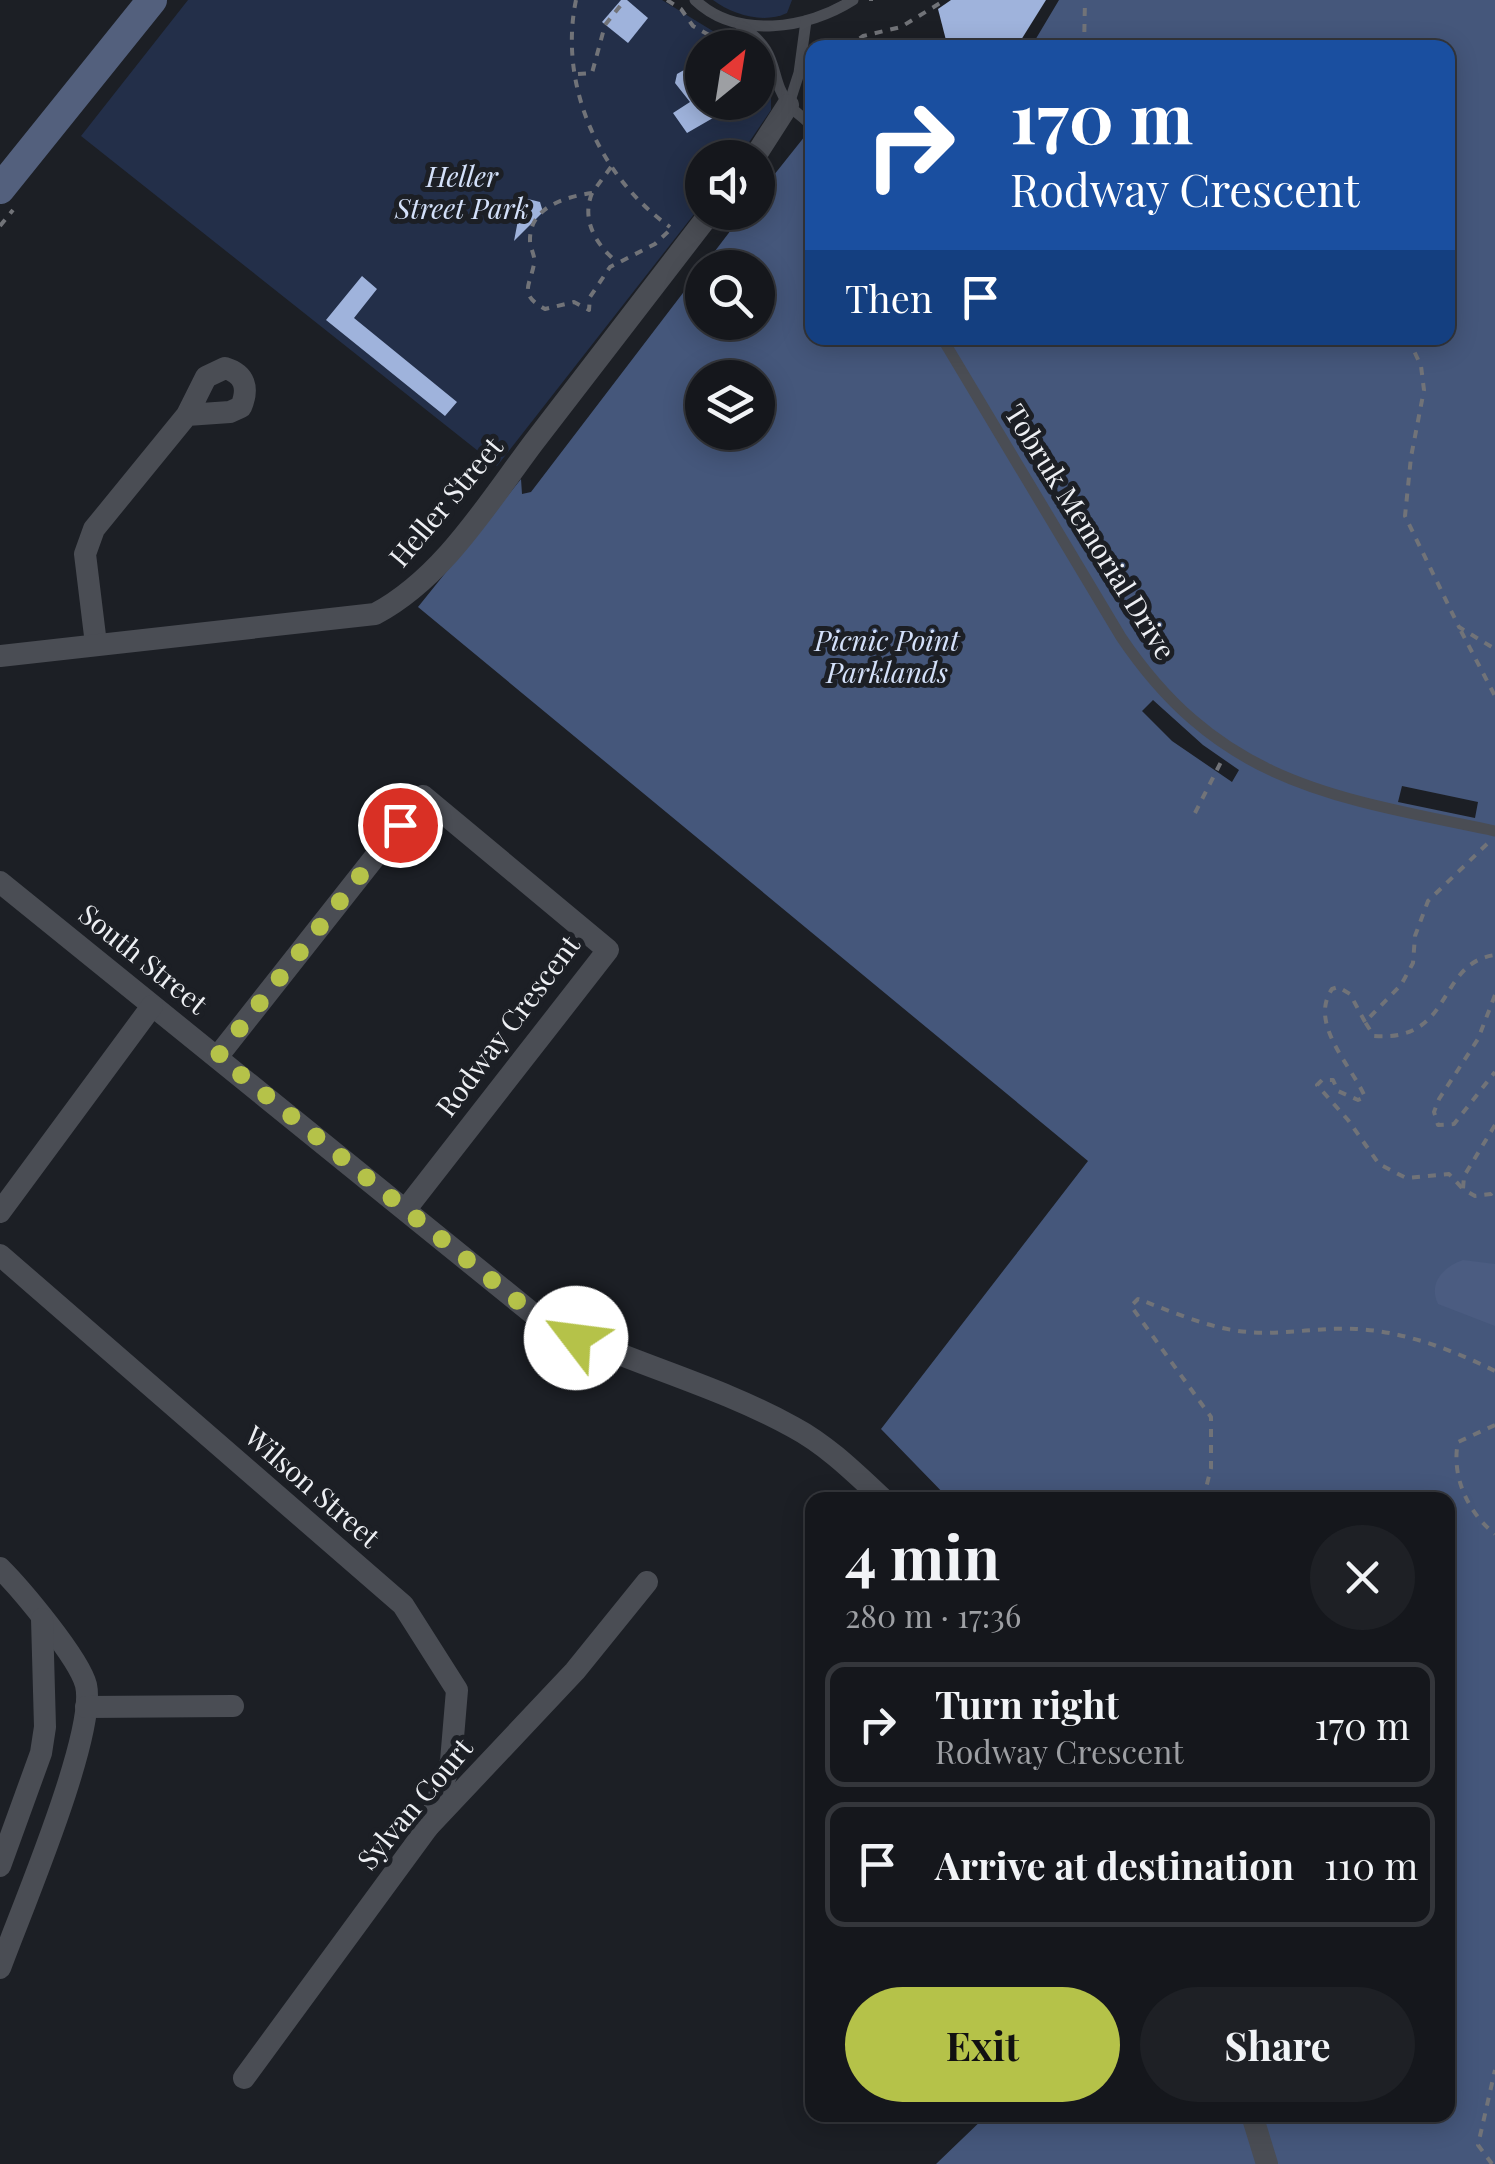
<!DOCTYPE html>
<html lang="en">
<head>
<meta charset="utf-8">
<style>
  body { margin:0; font-family:"Playfair Display",serif; background:#1e2025; color:#f1f3f6; height:100vh; display:flex; flex-direction:column; font-size:38px; white-space:nowrap }
  * { box-sizing:border-box; margin:0 }
  p { font-size:32px; color:#9d9fa3 }
  .icon { flex:none; width:55px; height:55px; fill:none; stroke:currentColor; stroke-width:2; stroke-linecap:round; stroke-linejoin:round }
  .map { position:relative; flex:1; overflow:hidden }
  .panel { position:absolute; left:805px; top:1492px; width:650px; height:630px; display:flex; flex-direction:column; background:#15171c; border-radius:20px; box-shadow:0 5px 25px #0003,0 0 0 2px #34363b }
  .panel>* { flex:none }
  .top-card { position:absolute; left:805px; top:40px; width:650px; height:305px; border-radius:20px; box-shadow:0 5px 25px #0003,0 0 0 2px #34363b; background:#1a4fa0; color:#fff; overflow:hidden }
  .needle { width:65px; rotate:30deg }
  .controls { position:absolute; left:685px; top:30px; display:grid; gap:20px }
  .controls a { display:grid; place-items:center; width:90px; height:90px; border-radius:50%; background:#15171c; box-shadow:0 5px 25px #0003,0 0 0 2px #34363b; font-size:50px }
  .pin { position:absolute; display:grid; place-items:center; width:85px; height:85px; color:#fff; margin:-42px; border:5px solid #fff; border-radius:50%; box-shadow:0 2px 10px #0007 }
  .me { position:absolute; width:110px; margin:-55px; rotate:300deg; stroke-linejoin:round; filter:drop-shadow(0 0 8px #0008) }
  .turn { display:flex; align-items:center; gap:35px; height:210px; padding:0 40px; font-size:45px }
  .turn .icon { width:130px; height:130px; stroke-width:2.5 }
  .turn b { display:block; font-size:70px; line-height:85px }
  .then { display:flex; align-items:center; height:95px; padding:0 40px; background:#0003; gap:20px; font-size:38px }
  .round { display:grid; place-items:center; flex:none; width:105px; height:105px; border-radius:52px; background:#1e2025 }
  .headline { display:flex; align-items:center; justify-content:space-between; height:170px; padding:0 40px }
  h1 { font-size:60px; font-weight:700; line-height:75px }
  .cta { display:flex; gap:20px; margin-top:auto; padding:20px 40px }
  .cta a { flex:1; height:115px; border-radius:60px; background:#b5c249; color:#111; font-size:40px; font-weight:700; line-height:115px; text-align:center }
  .cta a+a { background:#1e2025; color:#f1f3f6 }
  ul { padding:0; list-style:none }
  li { display:flex; align-items:center; gap:30px; height:125px; margin:0 20px 15px; padding:0 20px; border:5px solid #34363b; border-radius:20px }
  li div { flex:1 }
  li b { display:block; font-size:38px }
  li em { font-style:normal }
  .map>svg:first-child { display:block }
  .green { fill:#232f49; fill-rule:evenodd }
  .forest { fill:#45577b; fill-rule:evenodd }
  .water { fill:#4b5c81 }
  .building { fill:#9fb3dc }
  .lines { fill:none; stroke-linecap:round; stroke-linejoin:round }
  .path { stroke:#717378; stroke-width:4; stroke-dasharray:8 8; stroke-linecap:butt }
  .lane { stroke:#4a4d54; stroke-width:11 }
  .street { stroke:#4a4d54; stroke-width:22 }
  .secondary { stroke:#53607d; stroke-width:30 }
  .route { stroke:#b5c249; stroke-width:18; stroke-dasharray:0 32.4 }
  .labels { text-anchor:middle; stroke-width:10; stroke-linejoin:round; paint-order:stroke }
  .park-label { font-size:28px; font-style:italic; fill:#d4e1fa; stroke:#1c1f25 }
  .street-label { font-size:28px; fill:#edeff3; stroke:#1c1f25 }
</style>
</head>
<body>
<div class="map">
<svg width="1495" height="2164" viewBox="0 0 1495 2164">
  <rect width="100%" height="100%" fill="#1c1f25"/>
  <g class="green">
    <path d="M188 0H662L721 36 751 40 762 52 771 79V110L739 157 702 158V204L497 466 81 136ZM702 48H758V102H702Z"/>
    <path d="M713 0H792L787 13C764 24 733 15 713 0Z"/>
  </g>
  <path class="forest" d="M1059 0H1495V2164H936L987 2115H1448V1500H950L881 1429 1088 1161 418 607 521 479 522 494 531 492 744 213 758 212V195L805 136 812 148V338H1448V48L1031 47ZM702 268H758V322H702ZM702 378H758V432H702ZM1153 700 1203 745 1239 770 1232 782 1172 741 1142 711ZM1402 786 1478 802 1475 818 1398 802Z"/>
  <path class="water" d="M1463 1260 1495 1264V1326L1438 1304C1428 1283 1443 1267 1463 1260Z"/>
  <g class="building">
    <path d="M621 0H627L648 18 628 43 602 22Z"/>
    <path d="M951 0H1046L1016 48H948L938 9Z"/>
    <path d="M684 70 699 77 702 102H717L713 118 687 133 673 113 690 102 675 83 677 74Z"/>
    <path d="M524 198 540 202 543 212 514 241 519 215 517 206Z"/>
    <path d="M362 276 377 289 354 318 457 402 445 416 326 320Z"/>
  </g>
  <g class="lines">
    <g class="path">
      <path d="M576 0C558 86 600 177 670 227"/>
      <path d="M667 0 681 9 693 26 732 48"/>
      <path d="M871 0V1"/>
      <path d="M847 48 863 36 901 27 945 0"/>
      <path d="M1084 48 1085 0"/>
      <path d="M578 74 592 73 605 25 625 0"/>
      <path d="M762 84 764 104"/>
      <path d="M611 167 592 193C565 197 529 207 530 241 530 248 536 257 534 264 530 286 518 294 545 309L574 302 589 310 590 297 610 267 655 244 672 228"/>
      <path d="M592 193C581 220 596 245 617 262"/>
      <path d="M0 226 13 210"/>
      <path d="M1408 338 1421 366 1424 390 1411 457 1405 516 1459 627 1495 649"/>
      <path d="M1461 631 1495 696"/>
      <path d="M1195 813 1223 758"/>
      <path d="M1487 844 1428 901 1415 936 1413 963 1401 985 1365 1022 1374 1036C1455 1042 1436 963 1495 955"/>
      <path d="M1495 995 1478 1039 1439 1099 1434 1112 1438 1125 1454 1124 1495 1072"/>
      <path d="M1365 1022 1350 994 1338 987 1332 989C1308 1024 1352 1066 1365 1097L1358 1100 1338 1091 1333 1080H1322L1317 1085 1348 1120 1379 1164 1406 1178 1449 1174 1463 1189"/>
      <path d="M1495 1125 1464 1176 1463 1189 1475 1196 1491 1194 1495 1190"/>
      <path d="M1495 1425 1458 1442C1451 1476 1468 1513 1495 1534"/>
      <path d="M1203 1500 1211 1468V1417L1131 1306 1138 1299C1173 1312 1210 1329 1248 1332 1284 1335 1320 1327 1356 1329 1403 1331 1453 1350 1495 1371"/>
      <path d="M1492 2164 1478 2145 1495 2070"/>
    </g>
    <g class="lane">
      <path d="M695 0C737 40 808 29 853 0"/>
      <path d="M740 25C783 54 767 75 789 105 795 113 806 118 812 127"/>
      <path d="M789 104 799 73 806 21"/>
      <path d="M942 338 1121 637C1220 784 1333 797 1495 831"/>
    </g>
    <g class="street">
      <path d="M754 158 788 105"/>
      <path d="M96 644 85 554 94 529 187 415 206 377 225 368C245 374 249 388 241 407L230 412 187 415"/>
      <path d="M0 656 375 614C443 578 488 503 534 442 593 366 651 289 711 212"/>
      <path d="M0 882 537 1317C619 1361 712 1382 793 1427 827 1445 856 1474 884 1500"/>
      <path d="M218 1056 423 796 608 950 406 1209"/>
      <path d="M0 1212 152 1006"/>
      <path d="M0 1255 403 1605 457 1690 451 1761 428 1827"/>
      <path d="M0 1568C21 1589 79 1658 86 1685 97 1734 20 1913 0 1968"/>
      <path d="M86 1707 233 1706"/>
      <path d="M0 1866 41 1753 45 1727 42 1619"/>
      <path d="M244 2078 428 1827 575 1671 647 1582"/>
      <path d="M1252 2115 1267 2164"/>
    </g>
    <path class="secondary" d="M0 189 152 0"/>
  </g>
  <g class="lines">
    <path class="route" d="M400 825 218 1056 537 1317 576 1338"/>
  </g>
  <g class="labels">
    <g class="park-label">
      <text x="462" y="187">Heller<tspan x="462" dy="32">Street Park</tspan></text>
      <text x="887" y="651">Picnic Point<tspan x="887" dy="32">Parklands</tspan></text>
    </g>
    <g class="street-label">
      <text transform="translate(446 502) rotate(-50)" y="10">Heller Street</text>
      <text transform="translate(1090 532) rotate(58)" y="10">Tobruk Memorial Drive</text>
      <text transform="translate(143 959) rotate(39)" y="10">South Street</text>
      <text transform="translate(508 1026) rotate(-53)" y="10">Rodway Crescent</text>
      <text transform="translate(312 1487) rotate(41)" y="10">Wilson Street</text>
      <text transform="translate(415 1804) rotate(-50)" y="10">Sylvan Court</text>
    </g>
  </g>
</svg>
<div class="controls">
<a><svg class="needle" viewBox="-14 -14 28 28"><path d="M0-13l5 13h-10z" fill="#e53935"/><path d="M0 13l5-13h-10z" fill="#9d9fa3"/></svg></a>
<a><svg class="icon" aria-label="sound" viewBox="0 0 24 24"><path d="M4 9h4l5-4v14l-5-4H4zM17 9q2 3 0 6"/></svg></a>
<a><svg class="icon" aria-label="search" viewBox="0 0 24 24"><circle cx="10" cy="10" r="6"/><path d="M15 15l6 6"/></svg></a>
<a><svg class="icon" aria-label="layers" viewBox="0 0 24 24"><path d="M12 4l9 5-9 5-9-5zM3 14l9 5 9-5"/></svg></a>
</div>
<div class="pin" style="left:400px;top:825px;background:#d93025"><svg class="icon" aria-label="arrive" viewBox="0 0 24 24"><path d="M6 21V4h12l-3 4 3 4H6"/></svg></div>
<svg class="me" style="left:576px;top:1338px" viewBox="-20 -20 40 40"><circle r="19" fill="#fff"/><path d="M0-13L10 11 0 6-10 11z" fill="#b5c249"/></svg>
<div class="top-card">
<div class="turn"><svg class="icon" aria-label="right" viewBox="0 0 24 24"><path d="M7 20v-9h11M14 6l5 5-5 5"/></svg><div><b>170 m</b>Rodway Crescent</div></div>
<div class="then">Then<svg class="icon" aria-label="arrive" viewBox="0 0 24 24"><path d="M6 21V4h12l-3 4 3 4H6"/></svg></div>
</div>
<section class="panel">
<div class="headline"><div><h1>4 min</h1><p>280 m · 17:36</p></div><a class="round"><svg class="icon" aria-label="close" viewBox="0 0 24 24"><path d="M6 6l12 12M18 6L6 18"/></svg></a></div>
<ul>
<li><svg class="icon" aria-label="right" viewBox="0 0 24 24"><path d="M7 20v-9h11M14 6l5 5-5 5"/></svg><div><b>Turn right</b><p>Rodway Crescent</p></div><em>170 m</em></li>
<li><svg class="icon" aria-label="arrive" viewBox="0 0 24 24"><path d="M6 21V4h12l-3 4 3 4H6"/></svg><div><b>Arrive at destination</b></div><em>110 m</em></li>
</ul>
<div class="cta"><a>Exit</a><a>Share</a></div>
</section>
</div>
</body>
</html>
